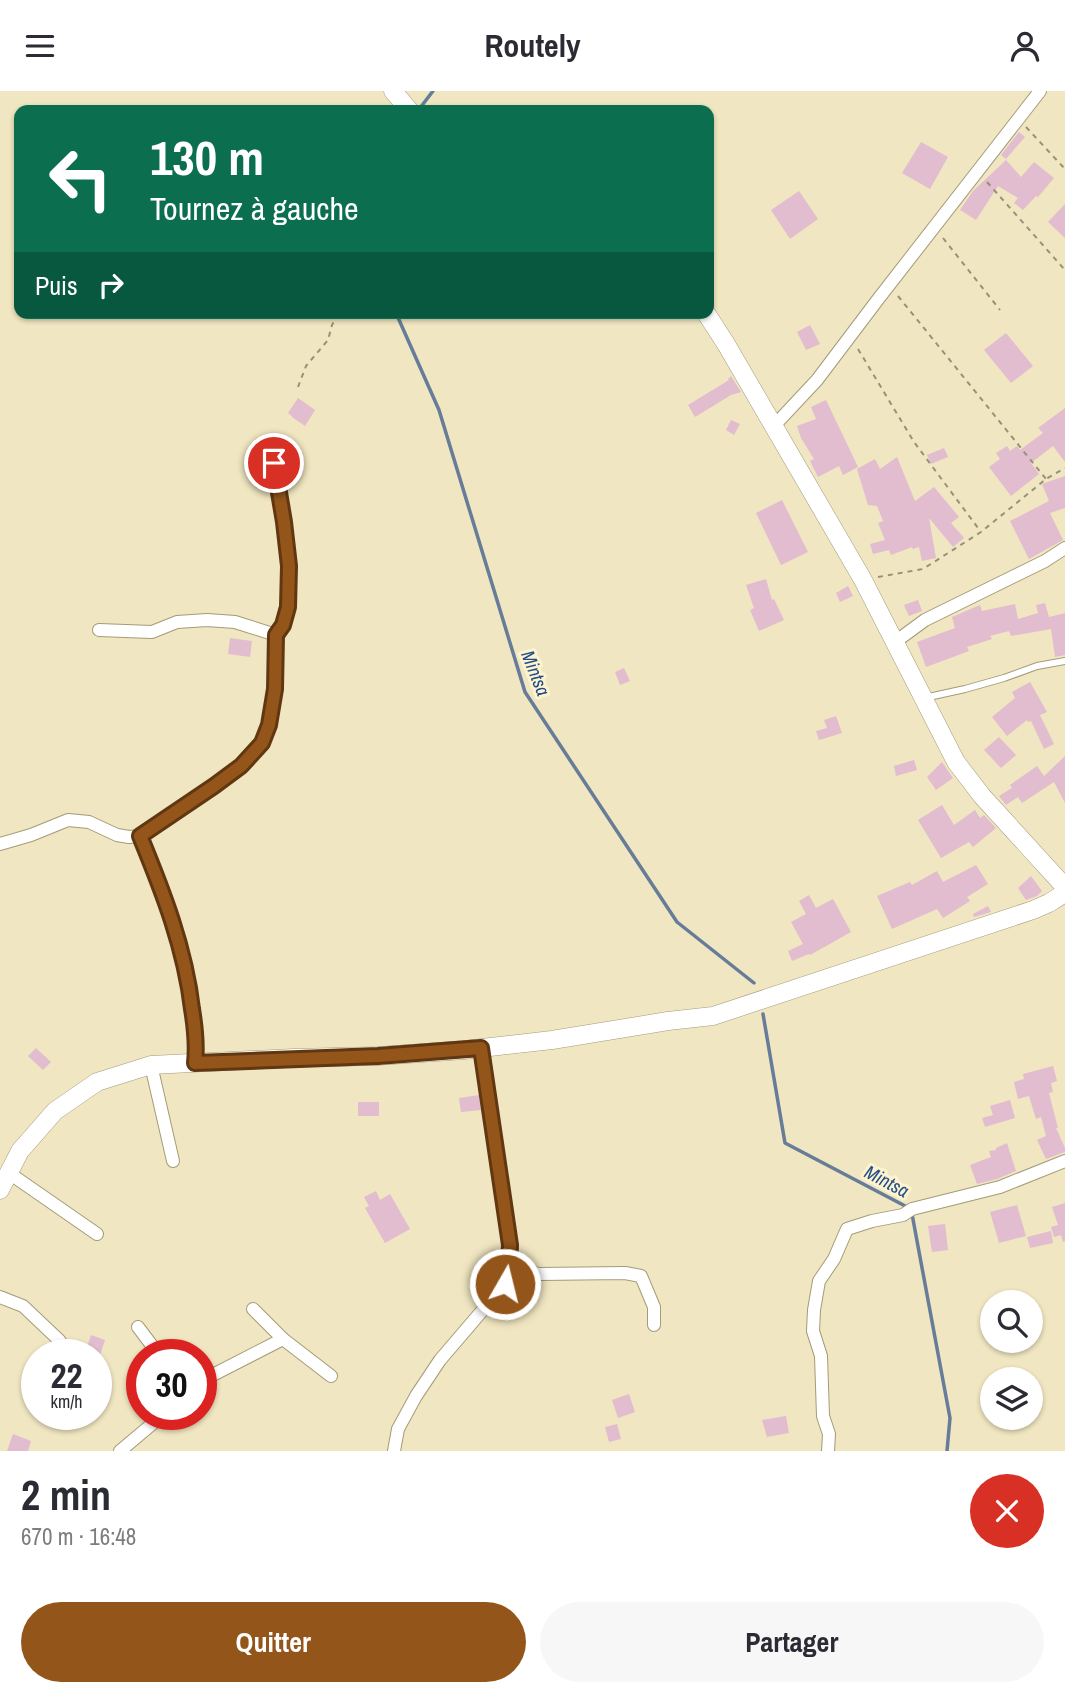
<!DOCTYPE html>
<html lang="fr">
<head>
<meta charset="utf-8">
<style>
  body { margin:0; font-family:"Archivo Narrow",sans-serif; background:#f7f7f7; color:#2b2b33; height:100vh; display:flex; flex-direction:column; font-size:26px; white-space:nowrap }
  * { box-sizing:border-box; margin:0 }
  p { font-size:23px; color:#7c7c81 }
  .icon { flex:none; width:38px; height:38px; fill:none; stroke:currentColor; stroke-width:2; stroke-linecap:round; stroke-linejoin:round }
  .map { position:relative; height:1360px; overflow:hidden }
  .sheet { display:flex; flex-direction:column; background:#fff; flex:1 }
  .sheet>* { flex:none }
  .banner { position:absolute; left:14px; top:14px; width:700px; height:214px; border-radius:14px; box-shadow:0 2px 5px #0004; background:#0b6e4f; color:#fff; overflow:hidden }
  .controls { position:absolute; left:980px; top:1199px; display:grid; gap:14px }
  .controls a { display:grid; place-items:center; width:63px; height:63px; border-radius:50%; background:#fff; box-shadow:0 2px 5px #0004; font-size:35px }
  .speed { position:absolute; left:21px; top:1248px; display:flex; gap:14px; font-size:35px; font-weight:700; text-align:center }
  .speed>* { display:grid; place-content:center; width:91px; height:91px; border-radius:50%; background:#fff; box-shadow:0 2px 5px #0004; line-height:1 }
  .speed small { font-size:18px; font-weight:400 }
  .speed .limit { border:10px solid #d22; background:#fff; color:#111 }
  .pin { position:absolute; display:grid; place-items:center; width:60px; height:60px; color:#fff; margin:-30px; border:4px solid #fff; border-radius:50%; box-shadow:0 2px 7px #0007 }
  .me { position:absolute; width:77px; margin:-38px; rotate:8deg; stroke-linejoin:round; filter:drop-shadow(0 0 5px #0008) }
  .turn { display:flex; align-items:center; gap:24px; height:147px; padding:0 21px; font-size:32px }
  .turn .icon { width:91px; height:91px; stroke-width:2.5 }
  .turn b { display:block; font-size:49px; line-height:60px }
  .then { display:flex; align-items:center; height:66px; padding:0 21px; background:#0003; gap:14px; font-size:26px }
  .round { display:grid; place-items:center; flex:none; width:74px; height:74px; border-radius:37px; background:#f7f7f7 }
  .headline { display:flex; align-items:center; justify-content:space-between; height:119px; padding:0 21px }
  h1 { font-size:42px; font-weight:700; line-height:52px }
  .primary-button { display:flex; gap:14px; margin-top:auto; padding:14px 21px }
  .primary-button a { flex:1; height:80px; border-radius:42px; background:#93551a; color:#fff; font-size:28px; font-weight:700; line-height:80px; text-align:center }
  .primary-button a+a { background:#f7f7f7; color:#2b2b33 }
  header { display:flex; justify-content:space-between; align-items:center; height:91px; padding:0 21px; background:#fff; font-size:32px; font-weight:700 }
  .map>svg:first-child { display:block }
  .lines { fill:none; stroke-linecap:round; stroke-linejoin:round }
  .stream { stroke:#667c98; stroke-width:3.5 }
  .building { fill:#e2bccf }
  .lane-casing { stroke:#a49b78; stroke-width:8 }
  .street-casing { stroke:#a49b78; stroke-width:14 }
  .secondary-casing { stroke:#a49b78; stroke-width:19 }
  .path { stroke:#989177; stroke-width:2; stroke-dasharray:5 5; stroke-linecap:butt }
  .lane { stroke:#fff; stroke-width:6 }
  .street { stroke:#fff; stroke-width:12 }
  .secondary { stroke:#fff; stroke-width:18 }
  .route-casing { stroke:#603711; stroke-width:18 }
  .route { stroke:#93551a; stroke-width:12 }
  .labels { text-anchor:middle; stroke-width:6; stroke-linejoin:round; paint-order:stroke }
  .water-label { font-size:19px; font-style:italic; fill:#234f89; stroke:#fdf3ce }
</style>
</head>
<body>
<header><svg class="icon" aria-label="menu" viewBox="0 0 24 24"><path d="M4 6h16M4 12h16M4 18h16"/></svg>Routely<svg class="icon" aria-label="person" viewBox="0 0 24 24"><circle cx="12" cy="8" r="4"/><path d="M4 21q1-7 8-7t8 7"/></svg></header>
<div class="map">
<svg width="1065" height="1360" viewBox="0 0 1065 1360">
  <rect width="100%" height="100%" fill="#f0e6c1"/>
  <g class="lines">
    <g class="stream">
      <path d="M420 17 433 0"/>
      <path d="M396 222 439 319 525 601 677 831 754 892"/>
      <path d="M763 923 785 1052 909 1117"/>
      <path d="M912 1123 950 1327 947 1360"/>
    </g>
  </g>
  <g class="building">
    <path d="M1019 41 1025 46 1006 68 1001 64Z"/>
    <path d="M921 51 948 66 930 98 902 82Z"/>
    <path d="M1006 69 1021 86 1034 71 1054 87 1038 106 1036 105 1023 119 1014 112 1018 107 998 95 976 129 960 119 973 100Z"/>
    <path d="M799 100 818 128 790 148 771 119Z"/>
    <path d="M1065 113V147L1048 131Z"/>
    <path d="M810 234 820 253 806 259 797 241Z"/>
    <path d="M1006 242 1033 275 1011 292 984 259Z"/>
    <path d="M731 285 741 301 731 304 695 326 688 314 729 289 728 288Z"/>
    <path d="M298 307 315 319 305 335 292 326V325L288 322Z"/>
    <path d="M826 309 858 376 843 384 839 375 818 386 810 370 814 368 801 347 797 335 816 328 811 316Z"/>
    <path d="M1065 317V371L1053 355 1031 372 1039 383 1011 405 989 376 1000 368 996 362 1007 355 1010 360 1017 355 1020 359 1043 342 1038 337Z"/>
    <path d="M731 329 740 333 734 344 726 339Z"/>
    <path d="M944 357 948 366 931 373 927 364Z"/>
    <path d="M897 366 915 410 934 396 959 426 951 432 964 447 953 456 929 427 936 467 922 470 919 456 913 458 912 456 891 464 889 459 873 463 870 453 885 449 878 432 883 430 877 415 868 414 857 378 875 368 880 378Z"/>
    <path d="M1065 385V417L1050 422 1063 449 1029 468 1010 430 1049 410 1042 393Z"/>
    <path d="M782 409 808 461 781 474 756 422Z"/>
    <path d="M766 488 772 509 774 508 784 529 759 540 750 519 754 517 746 494Z"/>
    <path d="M848 495 853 505 840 511 836 502Z"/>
    <path d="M918 509 922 520 909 525 904 514Z"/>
    <path d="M1045 512 1049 526 1065 522V564L1055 566 1051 538 1011 545 1009 540 990 545 992 548 967 556 969 560 926 576 917 551 955 537 952 526 980 514 982 520 1015 513 1018 528 1038 522 1036 514Z"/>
    <path d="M230 547 252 550 250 566 228 563Z"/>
    <path d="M624 577 630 590 620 594 615 581Z"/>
    <path d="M1030 591 1047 621 1040 624 1054 653 1044 658 1031 630 1028 631 1027 629 1007 645 992 626 1015 607 1012 601Z"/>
    <path d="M836 625 842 642 819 649 816 640 827 637 824 629Z"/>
    <path d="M999 646 1016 664 1001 677 984 659Z"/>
    <path d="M1065 665V712L1054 691 1022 712 1018 706 1006 714 999 705 1012 697 1010 694 1037 675 1044 685Z"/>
    <path d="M914 669 917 679 896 685 894 675Z"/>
    <path d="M942 671 953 687 936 699 927 686Z"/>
    <path d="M942 714 954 734 975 719 980 727 984 724 996 737 973 756 969 751 941 767 918 729Z"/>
    <path d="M976 774 988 793 967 806 970 810 943 827 937 818 892 838 877 805 910 791 912 794 937 780 943 791Z"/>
    <path d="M1031 785 1042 800 1037 805 1026 809 1018 797Z"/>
    <path d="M809 804 816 817 833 808 851 841 810 864 809 863 792 870 788 860 803 853 791 831 806 823 799 810Z"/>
    <path d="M988 815 991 821 974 826 973 823Z"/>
    <path d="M36 957 51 971 43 979 28 965Z"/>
    <path d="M1053 975 1057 990 1051 992 1053 1001 1049 1002 1058 1037H1056L1065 1057V1061L1046 1068 1037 1049 1046 1045 1041 1026 1036 1028 1029 1005 1018 1008 1014 991 1024 988 1023 983Z"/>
    <path d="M479 1004 481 1019 461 1021 459 1007Z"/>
    <path d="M1010 1009 1015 1027 985 1036 982 1027 993 1024 990 1015Z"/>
    <rect x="358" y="1011" width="21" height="14"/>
    <path d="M1007 1052 1016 1080 997 1088 977 1093 970 1074 991 1066 989 1060 996 1059V1057Z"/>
    <path d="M376 1100 380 1109 390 1103 410 1138 385 1152 365 1117 369 1115 364 1106Z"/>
    <path d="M1065 1112V1150L1063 1151 1061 1144 1054 1146 1051 1136 1058 1134 1052 1116Z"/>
    <path d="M1017 1114 1026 1145 999 1152 990 1121Z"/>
    <path d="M945 1133 948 1159 932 1161 928 1135Z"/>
    <path d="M1051 1140 1053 1152 1030 1157 1027 1146Z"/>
    <path d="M91 1244 105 1249 100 1264 86 1259Z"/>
    <path d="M629 1303 635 1321 618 1327 612 1309Z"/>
    <path d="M786 1325 789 1342 767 1346 762 1329Z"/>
    <path d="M617 1333 621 1348 609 1351 605 1336Z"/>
    <path d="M13 1343 31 1350 28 1360H7Z"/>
  </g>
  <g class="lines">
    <g class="lane-casing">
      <path id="lane" d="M924 607 965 598 1004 587 1037 575 1065 570"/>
    </g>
    <g class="street-casing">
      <g id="street">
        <path d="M773 336 817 289 879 207 1040 0"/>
        <path d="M267 353C281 391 290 452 289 492 288 501 289 511 287 519 285 529 282 536 276 544"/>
        <path d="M99 539 152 541 177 531 207 529 235 531 276 544 275 598 269 634 262 652 241 675 140 745C164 801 185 857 192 918 195 936 197 953 195 972"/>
        <path d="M895 551 925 529 1045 470 1065 457"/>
        <path d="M0 753 31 744 68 729 89 731 117 744 129 746 140 745"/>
        <path d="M151 974 173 1070"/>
        <path d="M9 1082 97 1143"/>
        <path d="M509 1177 539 1183 625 1182 641 1185 654 1216V1234"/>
        <path d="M0 1206 23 1215 60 1250"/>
        <path d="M253 1218 283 1248 331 1285"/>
        <path d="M138 1236 159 1264"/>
        <path d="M201 1290 283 1248"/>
        <path d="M120 1360 164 1323"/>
        <path d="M394 1360 398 1338 416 1305 440 1269 505 1193 509 1177 510 1154 481 957"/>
        <path d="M828 1360 829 1343 823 1325 821 1265 813 1240 814 1219 819 1190 834 1168 847 1138 872 1130 903 1124 912 1118 1000 1096 1065 1070"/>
      </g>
    </g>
    <g class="secondary-casing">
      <g id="secondary">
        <path d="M393 0 409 19"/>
        <path d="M706 222 726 253 863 489 956 671 982 705 1065 796"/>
        <path d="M0 1099 20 1060 55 1020 97 991 151 974 294 967 378 965 464 959 552 949 668 930 713 925 1033 819 1049 812 1065 802"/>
      </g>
    </g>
    <g class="path">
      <path d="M378 19 385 15"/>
      <path d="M1026 36 1065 78"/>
      <path d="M987 91 1065 179"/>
      <path d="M943 147 1000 219"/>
      <path d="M898 205 1046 388"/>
      <path d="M80 222 113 227 133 225 136 222"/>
      <path d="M858 258 914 351 981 441"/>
      <path d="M298 296 306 275 328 249 332 234 339 222"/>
      <path d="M878 486 923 478 981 441 1046 388 1065 377"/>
    </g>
    <use href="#lane" class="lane"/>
    <use href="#street" class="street"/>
    <use href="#secondary" class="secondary"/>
  </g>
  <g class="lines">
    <g class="route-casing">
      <path id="route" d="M274 372 284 431 289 475 288 516 283 534 276 544 275 598 269 634 262 652 241 675 214 695 140 745C163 801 185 857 192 918 195 936 197 953 195 972L378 965 481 957 510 1154 509 1177 505 1193"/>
    </g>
    <use href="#route" class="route"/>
  </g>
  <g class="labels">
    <g class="water-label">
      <text transform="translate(536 582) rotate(68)" y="7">Mintsa</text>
      <text transform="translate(887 1090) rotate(28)" y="7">Mintsa</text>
    </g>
  </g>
</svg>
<div class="controls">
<a><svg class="icon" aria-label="search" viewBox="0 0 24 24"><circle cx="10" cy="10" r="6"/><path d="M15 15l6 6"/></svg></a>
<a><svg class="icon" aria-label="layers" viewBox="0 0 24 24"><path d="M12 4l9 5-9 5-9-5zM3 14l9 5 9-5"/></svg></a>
</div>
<div class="speed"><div>22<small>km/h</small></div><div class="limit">30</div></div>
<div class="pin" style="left:274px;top:372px;background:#d93025"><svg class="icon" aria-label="arrive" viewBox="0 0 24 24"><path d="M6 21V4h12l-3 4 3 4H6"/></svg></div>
<svg class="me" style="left:505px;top:1193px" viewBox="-20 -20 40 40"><circle r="17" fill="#93551a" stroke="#fff" stroke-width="3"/><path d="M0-11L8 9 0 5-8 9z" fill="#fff"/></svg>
<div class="banner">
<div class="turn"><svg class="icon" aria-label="left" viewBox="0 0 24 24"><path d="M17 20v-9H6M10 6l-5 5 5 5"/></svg><div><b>130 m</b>Tournez à gauche</div></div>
<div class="then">Puis<svg class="icon" aria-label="right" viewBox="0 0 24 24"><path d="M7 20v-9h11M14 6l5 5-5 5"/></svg></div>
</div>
</div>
<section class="sheet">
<div class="headline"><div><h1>2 min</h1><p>670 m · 16:48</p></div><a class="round" style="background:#d93025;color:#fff"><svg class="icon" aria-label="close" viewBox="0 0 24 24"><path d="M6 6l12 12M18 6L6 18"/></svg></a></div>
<div class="primary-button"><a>Quitter</a><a>Partager</a></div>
</section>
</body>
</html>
